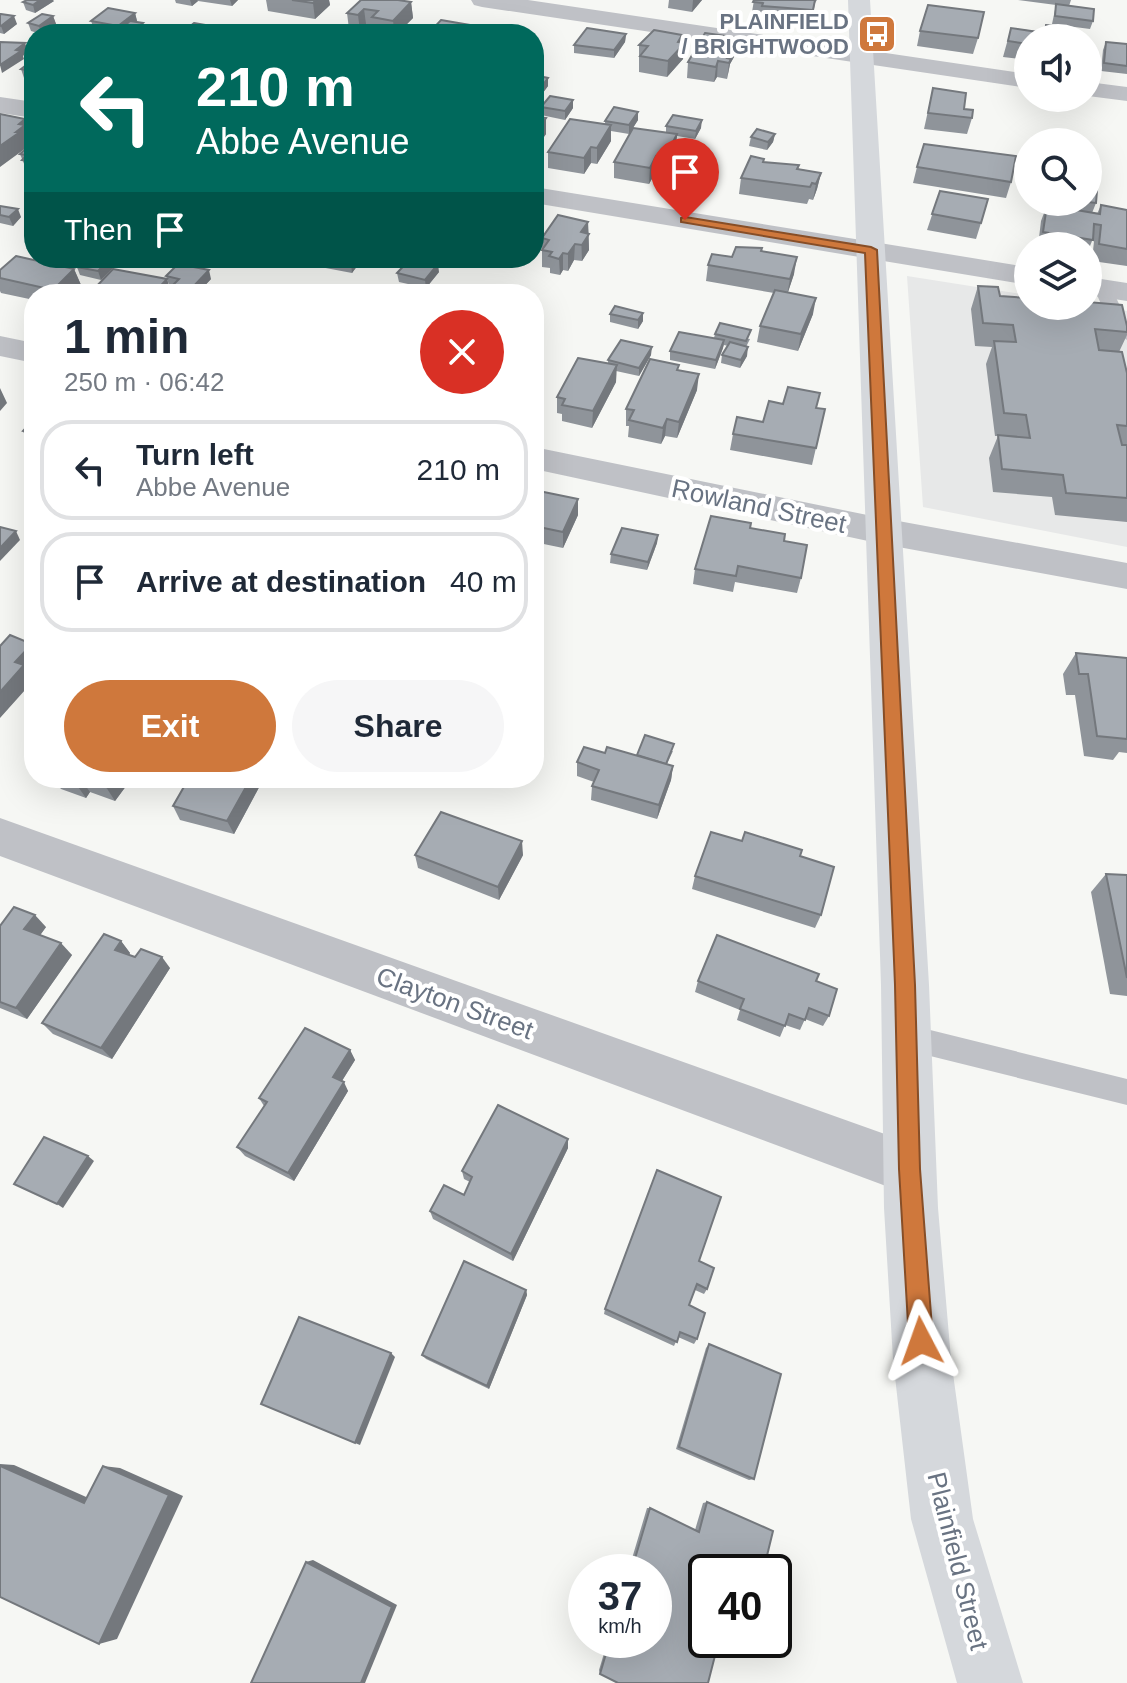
<!DOCTYPE html>
<html lang="en">
<head>
<meta charset="utf-8">
<style>
  body { margin:0; font-family:Helvetica,sans-serif; background:#f6f6f7; color:#1f2937; height:100vh; display:flex; flex-direction:column; font-size:30px; white-space:nowrap }
  * { box-sizing:border-box; margin:0 }
  p { font-size:26px; color:#747a83 }
  .icon { flex:none; width:44px; height:44px; fill:none; stroke:currentColor; stroke-width:2; stroke-linecap:round; stroke-linejoin:round }
  .map { position:relative; flex:1; overflow:hidden }
  .side { position:absolute; left:24px; top:284px; width:520px; height:504px; display:flex; flex-direction:column; background:#fff; border-radius:32px; box-shadow:0 8px 32px #0002 }
  .side>* { flex:none }
  .banner { position:absolute; left:24px; top:24px; width:520px; height:244px; border-radius:32px; box-shadow:0 8px 32px #0002; background:#00695c; color:#fff; overflow:hidden }
  .tools { position:absolute; left:1014px; top:24px; display:grid; gap:16px }
  .tools a { display:grid; place-items:center; width:88px; height:88px; border-radius:50%; background:#fff; box-shadow:0 8px 32px #0002; font-size:40px }
  .speed { position:absolute; left:568px; top:1554px; display:flex; gap:16px; font-size:40px; font-weight:700; text-align:center }
  .speed>* { display:grid; place-content:center; width:104px; height:104px; border-radius:50%; background:#fff; box-shadow:0 8px 32px #0002; line-height:1 }
  .speed small { font-size:20px; font-weight:400 }
  .speed .limit { border:4px solid #111; border-radius:12px; background:#fff; color:#111 }
  .pin { position:absolute; display:grid; place-items:center; width:68px; height:68px; color:#fff; margin:-82px -34px; border-radius:50% 50% 50% 0; rotate:-45deg; box-shadow:0 0 8px #0007 }
  .pin .icon { rotate:45deg }
  .me { position:absolute; width:88px; margin:-44px; rotate:356deg; stroke-linejoin:round; filter:drop-shadow(0 0 6px #0008) }
  .turn { display:flex; align-items:center; gap:28px; height:168px; padding:0 40px; font-size:36px }
  .turn .icon { width:104px; height:104px; stroke-width:2.5 }
  .turn b { display:block; font-size:56px; line-height:68px }
  .then { display:flex; align-items:center; height:76px; padding:0 40px; background:#0003; gap:16px; font-size:30px }
  .round { display:grid; place-items:center; flex:none; width:84px; height:84px; border-radius:42px; background:#f6f6f7 }
  .summary { display:flex; align-items:center; justify-content:space-between; height:136px; padding:0 40px }
  h1 { font-size:48px; font-weight:700; line-height:60px }
  .cta { display:flex; gap:16px; margin-top:auto; padding:16px 40px }
  .cta a { flex:1; height:92px; border-radius:48px; background:#cf783c; color:#fff; font-size:32px; font-weight:700; line-height:92px; text-align:center }
  .cta a+a { background:#f6f6f7; color:#1f2937 }
  ul { padding:0; list-style:none }
  li { display:flex; align-items:center; gap:24px; height:100px; margin:0 16px 12px; padding:0 24px; border:4px solid #e0e1e3; border-radius:32px }
  li div { flex:1 }
  li b { display:block; font-size:30px }
  li em { font-style:normal }
  .map>svg:first-child { display:block }
  .built { fill:#e7e8e8 }
  .lines { fill:none; stroke-linecap:round; stroke-linejoin:round }
  .lane { fill:#bfc1c6; fill-rule:evenodd }
  .street { fill:#bfc1c6; fill-rule:evenodd }
  .secondary { fill:#d5d8dc; fill-rule:evenodd }
  .wall { fill:#8f949a }
  .shaded-wall { fill:#74787d }
  .building { fill:#a6acb3; stroke:#74787d; stroke-width:2 }
  .route { fill:#cf783c; stroke:#874e27; stroke-width:2 }
  .labels { text-anchor:middle; stroke-width:8; stroke-linejoin:round; paint-order:stroke }
  .far-poi-label { font-size:22px; font-weight:bold; fill:#697382; stroke:#fff; text-anchor:end }
  .street-label { font-size:26px; fill:#697382; stroke:#fff }
</style>
</head>
<body>
<div class="map">
<svg width="1127" height="1683" viewBox="0 0 1127 1683">
  <rect width="100%" height="100%" fill="#f6f7f4"/>
  <path class="built" d="M907 276 1028 295V306L1088 305 1127 311V547L923 507Z"/>
  <g class="lines">
    <g class="lane">
      <path d="M1102 283C1118 289 1127 324 1127 340L1112 329 1094 288Z"/>
      <path d="M906 1024 1127 1079V1105L906 1050 897 1046 893 1037 897 1028Z"/>
    </g>
    <g class="street">
      <path d="M471 0H528L1028 74V88L482 7 474 5Z"/>
      <path d="M1088 82 1127 87V101L1088 96Z"/>
      <path d="M0 97 34 102V118L0 113Z"/>
      <path d="M534 187 1028 267V285L534 203Z"/>
      <path d="M1088 277 1127 283V301L1088 295Z"/>
      <path d="M0 336 34 343V363L0 356Z"/>
      <path d="M534 447 882 518 1127 563V589L882 544 534 469Z"/>
      <path d="M0 818 910 1143 929 1150 936 1169 929 1188 910 1195 0 856Z"/>
    </g>
    <path class="secondary" d="M848 0H870L929 985 938 1208 951 1359 973 1519 1023 1683H957L911 1519 893 1359 884 1208 881 985Z"/>
  </g>
  <g class="wall">
    <path d="M175 0H238L232 6 198 1 192 6 176 3Z"/>
    <path d="M266 0H329L330 5 315 19 268 11Z"/>
    <path d="M361 0 411 2 413 18 397 34 374 33 373 26 366 24 360 31 349 29 347 13Z"/>
    <path d="M669 0H702L692 12 668 8Z"/>
    <path d="M754 0H817L815 3 811 26 760 21V19L751 18Z"/>
    <path d="M1018 0H1071L1069 6 1093 21 1090 29 1052 24 1056 5Z"/>
    <path d="M54 1 35 13 26 10 23 2Z"/>
    <path d="M135 13 137 21 135 22 145 31 141 34H124L123 31 120 34 94 29 91 21Z"/>
    <path d="M0 14 17 24 4 34 0 33Z"/>
    <path d="M53 16 56 24 41 34 31 31 28 23Z"/>
    <path d="M1046 25 1063 27 1028 38V60L1003 57 1011 28 1044 32Z"/>
    <path d="M920 31 978 38 973 54 917 46Z"/>
    <path d="M626 34 625 42 614 58 574 53V45Z"/>
    <path d="M734 41H736L734 57 730 64 727 79 717 77 714 82 687 78 688 62Z"/>
    <path d="M1106 42 1127 44V74L1101 71 1103 50Z"/>
    <path d="M682 43 683 59 667 77 639 72V45Z"/>
    <path d="M34 59V79L24 78 21 69Z"/>
    <path d="M534 75 548 78V86L539 98 534 97Z"/>
    <path d="M933 88 964 109 972 118 967 134 924 129Z"/>
    <path d="M541 107 573 108 565 120 541 115Z"/>
    <path d="M638 112V120L629 134 611 131V141L597 164 591 163 584 174 548 168V152L605 124V121Z"/>
    <path d="M534 114 539 117 546 134 541 141 535 140 536 145 534 147Z"/>
    <path d="M666 126 701 128 695 139 677 136 675 151 663 174 655 173 649 184 614 178V162L666 133Z"/>
    <path d="M775 134 773 142 767 150 749 146 751 137Z"/>
    <path d="M34 142V177L29 176 20 154Z"/>
    <path d="M764 162 821 173 817 189 813 200 809 199 807 204 739 194 741 178Z"/>
    <path d="M917 167 1011 182 1006 198 913 183Z"/>
    <path d="M940 191 981 223 976 239 927 230Z"/>
    <path d="M1057 202 1096 203 1092 213 1097 214 1101 205 1127 210V266L1092 261 1094 241H1092L1088 251V246H1038L1041 221 1047 205 1057 207Z"/>
    <path d="M0 206 21 217 13 226 0 223Z"/>
    <path d="M588 222 589 250 582 261 574 260 568 271 563 270 560 275 550 273V268L542 267V238Z"/>
    <path d="M761 251 794 274 788 292 813 314 798 351 757 342 760 326 774 293 706 281 708 265 732 257Z"/>
    <path d="M86 258H119L120 261 101 280 80 275 77 267Z"/>
    <path d="M260 258H295L290 264Z"/>
    <path d="M313 258H363L352 273 315 266Z"/>
    <path d="M74 269 81 285 72 294H34V300L1 293 0 291V270Z"/>
    <path d="M439 272 426 288 399 282 397 273Z"/>
    <path d="M166 276 211 279 197 294H176L173 286 169 285Z"/>
    <path d="M167 279 171 294H95L93 290Z"/>
    <path d="M978 286 1000 296 1127 326V335L1119 352 1127 426V522L1055 515 1052 497 993 492 989 458 998 436H995L986 364 992 347 975 346 971 309Z"/>
    <path d="M643 313V321L638 329 610 322V314Z"/>
    <path d="M715 334 750 339 746 347 747 356 740 368 721 363 722 355 728 346 724 345 715 369 670 360V351L714 338Z"/>
    <path d="M651 355 639 376 616 371V382L592 428 562 421V414L557 413V397L608 364V360Z"/>
    <path d="M679 370 697 390 677 438 665 436 661 444 628 437 629 426H626V409Z"/>
    <path d="M816 408 825 409 812 465 730 450 733 434 763 422Z"/>
    <path d="M34 419V448H31L23 431Z"/>
    <path d="M534 490 578 515 563 548 534 542Z"/>
    <path d="M750 528 784 541 801 578 797 593 735 582 733 592 693 584 695 569Z"/>
    <path d="M658 535 657 543 647 570 610 563 611 554Z"/>
    <path d="M1076 653 1127 658V753L1119 752 1113 760 1084 756 1075 695H1066L1063 674Z"/>
    <path d="M673 751 667 764 673 766 671 780 657 819 591 800 592 786 594 782 577 776V762L605 753 637 755Z"/>
    <path d="M49 778H132L115 801 90 792 86 798 61 789 54 780Z"/>
    <path d="M189 778H264L234 834 180 820 173 806Z"/>
    <path d="M742 841 800 856 821 915 815 928 692 889 695 876Z"/>
    <path d="M415 855H523L499 900 418 868Z"/>
    <path d="M1106 874 1127 875V996L1110 994 1091 892Z"/>
    <path d="M0 926 46 927 40 935 72 955 27 1019 0 1008Z"/>
    <path d="M121 941 130 953 129 955 170 968 112 1059 53 1034 42 1023Z"/>
    <path d="M698 981H816L829 1016 823 1026 805 1019 800 1030 785 1025 780 1037 737 1020 740 1010 695 992Z"/>
    <path d="M350 1050 355 1060 342 1081 348 1091 294 1181 245 1156 237 1147 264 1106 259 1098Z"/>
    <path d="M568 1139V1148L513 1261 433 1219 430 1211 464 1195 470 1182 464 1179 462 1171Z"/>
    <path d="M699 1261 707 1289 704 1294 695 1290 689 1305 697 1339 694 1344 678 1337 674 1346 604 1314 605 1309Z"/>
    <path d="M526 1290 527 1295 489 1389 426 1359 422 1355Z"/>
    <path d="M709 1344 754 1479 749 1480 676 1449 706 1348Z"/>
    <path d="M707 1502 763 1572 600 1674 599 1670 608 1640H654V1572H628L647 1508H650L695 1530 703 1503Z"/>
  </g>
  <g class="shaded-wall">
    <path d="M40 0H53L54 1 35 13 33 5Z"/>
    <path d="M190 0H197L198 1 192 6Z"/>
    <path d="M230 0H238L232 6Z"/>
    <path d="M316 0H329L330 5 315 19 313 3Z"/>
    <path d="M693 0H702L692 12Z"/>
    <path d="M411 2 413 18 397 34H395L393 21Z"/>
    <path d="M364 9 366 24 360 31 358 15Z"/>
    <path d="M135 13 137 21 127 29 122 28 123 31 120 34 118 26Z"/>
    <path d="M14 16 17 24 4 34 1 26Z"/>
    <path d="M53 16 56 24 41 34 39 26Z"/>
    <path d="M143 23 145 31 141 34H136L135 30Z"/>
    <path d="M206 25 207 34H195Z"/>
    <path d="M626 34 625 42 614 58V50Z"/>
    <path d="M682 35V46L685 43 683 59 667 77 668 61Z"/>
    <path d="M734 37 733 46 736 41 734 57 730 64 727 79 729 63H726Z"/>
    <path d="M25 43 28 51 23 56 24 59 2 73 0 65Z"/>
    <path d="M718 61 717 77 714 82 716 67Z"/>
    <path d="M548 78V86L539 98V90Z"/>
    <path d="M573 100V108L565 120V111Z"/>
    <path d="M638 112V120L629 134V125Z"/>
    <path d="M546 118V134L541 141V125Z"/>
    <path d="M25 119 31 135 29 137 31 141 25 146 26 148 0 167V146L16 132 19 124Z"/>
    <path d="M702 120 701 128 695 139 696 131Z"/>
    <path d="M534 124 536 145 534 147Z"/>
    <path d="M611 125V141L597 164V148Z"/>
    <path d="M677 134 675 151 663 174 665 158Z"/>
    <path d="M775 134 773 142 767 150 768 142Z"/>
    <path d="M591 147V163L584 174V158Z"/>
    <path d="M656 156 655 173 649 184 650 168Z"/>
    <path d="M821 173 817 189 813 200 816 184Z"/>
    <path d="M18 209 21 217 13 226 9 217Z"/>
    <path d="M588 222 589 250 582 261 581 232Z"/>
    <path d="M575 244 574 260 568 271V254Z"/>
    <path d="M563 253V270L560 275 559 259Z"/>
    <path d="M797 257 794 274 787 295 790 279Z"/>
    <path d="M111 258H119L120 261 101 280 98 271Z"/>
    <path d="M356 258H363L352 273 351 264Z"/>
    <path d="M438 264 439 272 426 288 425 280Z"/>
    <path d="M74 269 81 285 72 294H54L53 290Z"/>
    <path d="M209 270 211 279 197 294H192L191 289Z"/>
    <path d="M167 279 171 294H153Z"/>
    <path d="M816 298 813 314 798 351 801 334Z"/>
    <path d="M643 313V321L638 329V320Z"/>
    <path d="M724 340 723 348 715 369 716 360Z"/>
    <path d="M652 347 651 355 639 376V368Z"/>
    <path d="M748 347 747 356 740 368 741 360Z"/>
    <path d="M617 365 616 382 592 428 593 411Z"/>
    <path d="M699 374 697 390 677 438 679 422Z"/>
    <path d="M0 388 7 403 0 411Z"/>
    <path d="M667 419 665 436 661 444 663 428Z"/>
    <path d="M578 499V515L563 548V532Z"/>
    <path d="M16 531 20 540 0 561V548Z"/>
    <path d="M658 535 657 543 647 570 648 562Z"/>
    <path d="M32 644 34 647V667L29 672 34 680 0 718V692L15 662Z"/>
    <path d="M673 766 671 780 657 819 659 805Z"/>
    <path d="M80 778 90 792 86 798 76 784Z"/>
    <path d="M113 778H132L115 801 106 787Z"/>
    <path d="M251 778H264L234 834 227 821Z"/>
    <path d="M522 841 523 855 499 900 498 887Z"/>
    <path d="M35 915 46 927 36 941 24 929Z"/>
    <path d="M121 941 130 953 124 961 115 950Z"/>
    <path d="M61 943 72 955 27 1019 16 1008Z"/>
    <path d="M162 957 170 968 112 1059 101 1048Z"/>
    <path d="M350 1050 355 1060 338 1087 333 1077Z"/>
    <path d="M344 1082 348 1091 294 1181 288 1173Z"/>
    <path d="M568 1139V1148L513 1261 511 1254Z"/>
    <path d="M88 1156 94 1161 63 1208 57 1204Z"/>
    <path d="M526 1290 527 1295 489 1389 487 1386Z"/>
    <path d="M391 1353 395 1357 360 1445 355 1443Z"/>
    <path d="M0 1464 14 1465 102 1504 84 1503 0 1466Z"/>
    <path d="M103 1466 120 1468 183 1496 117 1639 99 1644Z"/>
    <path d="M313 1560 397 1605 365 1683H361L306 1562Z"/>
  </g>
  <g class="building">
    <path d="M27 0H40L33 5 23 2Z"/>
    <path d="M292 0H316L313 3Z"/>
    <path d="M361 0H398L411 2 393 21 372 17 378 11 364 9 358 15 347 13Z"/>
    <path d="M754 0H815L813 10 762 6 763 3 753 2Z"/>
    <path d="M1056 4 1094 9 1093 21 1055 16Z"/>
    <path d="M928 5 984 12 978 38 920 31Z"/>
    <path d="M108 8 135 13 118 26 91 21Z"/>
    <path d="M0 14H1L14 16 1 26 0 25Z"/>
    <path d="M42 14 53 16 39 26 28 23Z"/>
    <path d="M441 20 493 29 488 34H428Z"/>
    <path d="M130 21 143 23 135 30 122 28Z"/>
    <path d="M194 23 206 25 195 34 182 33Z"/>
    <path d="M1046 25 1063 27 1061 38H1028V44L1008 41 1011 28 1045 33Z"/>
    <path d="M64 28 79 31 75 34H56Z"/>
    <path d="M587 28 626 34 614 50 574 45Z"/>
    <path d="M654 30 682 35 678 42 685 43 668 61 640 56 648 46 639 45Z"/>
    <path d="M705 33 734 37 732 41H736L727 58 731 59 729 63 718 61 716 67 688 62Z"/>
    <path d="M0 42 25 43 16 50 21 51 0 65Z"/>
    <path d="M1106 42 1127 44V66L1104 63Z"/>
    <path d="M34 59V71L21 69Z"/>
    <path d="M534 75 548 78 539 90 534 89Z"/>
    <path d="M933 88 966 93 964 109 973 110 972 118 928 113Z"/>
    <path d="M550 96 573 100 565 111 541 107Z"/>
    <path d="M614 107 638 112 629 125 605 121Z"/>
    <path d="M0 114 25 119 19 124 25 125 16 132H20L0 146Z"/>
    <path d="M534 114 539 115 537 117 546 118 541 125 534 124Z"/>
    <path d="M673 115 702 120 696 131 666 126Z"/>
    <path d="M570 119 611 125 597 148 591 147 584 158 548 152Z"/>
    <path d="M633 128 677 134 665 158 656 156 650 168 614 162Z"/>
    <path d="M757 129 775 134 768 142 751 137Z"/>
    <path d="M34 142V162L22 160 27 155 20 154Z"/>
    <path d="M924 144 1016 156 1011 182 917 167Z"/>
    <path d="M751 156 764 159 763 162 799 165 797 169 821 173 816 184 812 183 810 187 741 178Z"/>
    <path d="M1088 164 1099 166 1096 203 1088 202Z"/>
    <path d="M940 191 988 199 981 223 932 214Z"/>
    <path d="M1047 205 1100 214 1101 205 1127 210V249L1099 244 1101 225 1094 224 1093 240 1043 232Z"/>
    <path d="M0 206 18 209 9 217 0 215Z"/>
    <path d="M558 215 588 222 581 232 589 234 582 245 575 244 568 254 563 253 559 259 549 256 552 252 542 250 549 240 542 238Z"/>
    <path d="M736 247 762 248 761 251 797 257 790 279 708 265 712 254 732 257Z"/>
    <path d="M16 256 74 269 53 290 0 278V270Z"/>
    <path d="M86 258H111L98 271 77 267Z"/>
    <path d="M314 258H356L351 264Z"/>
    <path d="M411 258H414L438 264 425 280 397 273Z"/>
    <path d="M178 264 209 270 191 289 173 285 179 279 166 276Z"/>
    <path d="M113 269 167 279 153 294H113L93 290Z"/>
    <path d="M978 286 998 287 1000 296 1028 298V306H1088V302L1122 305 1127 326V332L1095 329 1099 350 1122 352 1127 373V426L1117 425 1122 445H1127V498L1066 493 1063 475 1002 469 998 435 1030 438 1026 415 1004 413 994 341 1016 342 1013 325 983 323Z"/>
    <path d="M775 290 816 298 801 334 760 326Z"/>
    <path d="M615 306 643 313 638 320 610 314Z"/>
    <path d="M720 323 751 330 746 341 715 334Z"/>
    <path d="M679 332 724 340 716 360 670 351Z"/>
    <path d="M621 340 652 347 639 368 608 360Z"/>
    <path d="M730 342 748 347 741 360 722 355Z"/>
    <path d="M578 358 617 365 593 411 562 405 565 399 557 397Z"/>
    <path d="M650 359 679 365 677 370 699 374 679 422 667 419 663 428 629 420 634 410 626 409Z"/>
    <path d="M788 387 820 393 816 408 825 409 816 448 733 434 737 417 763 422 769 401 783 404Z"/>
    <path d="M34 419V434L23 431Z"/>
    <path d="M534 490 578 499 563 532 534 526Z"/>
    <path d="M711 516 751 523 750 528 785 534 784 541 807 545 801 578 738 566 736 576 695 569Z"/>
    <path d="M0 527 16 531 0 548Z"/>
    <path d="M622 528 658 535 648 562 611 554Z"/>
    <path d="M10 635 32 644 15 662 24 665 0 692V646Z"/>
    <path d="M1076 653 1127 658V739L1097 736 1088 674H1079Z"/>
    <path d="M645 735 674 744 666 764 637 755Z"/>
    <path d="M584 747 605 753 607 747 673 766 659 805 592 786 599 770 577 762Z"/>
    <path d="M59 778H113L106 787 80 778 76 784Z"/>
    <path d="M189 778H251L227 821 173 806Z"/>
    <path d="M441 812 522 841 498 887 415 855Z"/>
    <path d="M711 832 742 841 745 832 802 850 800 856 834 867 821 915 695 876Z"/>
    <path d="M1106 874 1127 875V978Z"/>
    <path d="M14 907 35 915 24 929 61 943 16 1008 0 1002V926Z"/>
    <path d="M104 934 121 941 115 950 135 957 141 949 162 957 101 1048 42 1023Z"/>
    <path d="M717 935 819 974 816 981 837 989 829 1016 809 1008 805 1020 789 1014 785 1026 740 1009 744 999 698 981Z"/>
    <path d="M305 1028 350 1050 333 1077 344 1082 288 1173 237 1147 267 1102 259 1098Z"/>
    <path d="M498 1105 568 1139 511 1254 430 1211 444 1185 464 1195 472 1177 462 1171Z"/>
    <path d="M44 1137 88 1156 57 1204 14 1184Z"/>
    <path d="M657 1170 721 1197 699 1261 714 1268 707 1289 697 1284 689 1305 705 1313 697 1339 680 1332 677 1342 605 1309Z"/>
    <path d="M464 1261 526 1290 487 1386 422 1355Z"/>
    <path d="M299 1317 391 1353 355 1443 261 1404Z"/>
    <path d="M709 1344 781 1374 754 1479 679 1447Z"/>
    <path d="M0 1466 84 1503 103 1466 169 1495 99 1644 0 1597Z"/>
    <path d="M707 1502 773 1531 763 1572H706V1640H719L708 1683H618L600 1674 610 1640H654V1572H631L650 1508 699 1532Z"/>
    <path d="M306 1562 392 1607 361 1683H251Z"/>
  </g>
  <path class="route" d="M685 217 871 247 877 250 915 985 920 1169 933 1341 929 1350 921 1353 913 1350 909 1341 899 1169 895 985 865 253 681 222V218Z"/>
  <defs>
    <g id="bus-square" transform="scale(2)"><rect x="-9" y="-9" width="18" height="18" rx="4" fill="#cf783c" stroke="#fff"/><path d="M-5-6H5V4H4V6H2V4H-2V6H-4V4H-5ZM-3.5-4V0h7V-4ZM-3.5 1.2v1.5H-2V1.2ZM2 1.2v1.5H3.5V1.2Z" fill="#fff"/></g>
  </defs>
  <g fill-rule="evenodd">
    <use href="#bus-square" x="877" y="34"/>
  </g>
  <g class="labels">
    <g class="far-poi-label">
      <text x="849" y="29">PLAINFIELD<tspan x="849" dy="25">/ BRIGHTWOOD</tspan></text>
    </g>
    <g class="street-label">
      <text transform="translate(759 506) rotate(12)" y="9">Rowland Street</text>
      <text transform="translate(455 1003) rotate(20)" y="9">Clayton Street</text>
      <text transform="translate(958 1561) rotate(76)" y="9">Plainfield Street</text>
    </g>
  </g>
</svg>
<div class="tools">
<a><svg class="icon" aria-label="sound" viewBox="0 0 24 24"><path d="M4 9h4l5-4v14l-5-4H4zM17 9q2 3 0 6"/></svg></a>
<a><svg class="icon" aria-label="search" viewBox="0 0 24 24"><circle cx="10" cy="10" r="6"/><path d="M15 15l6 6"/></svg></a>
<a><svg class="icon" aria-label="layers" viewBox="0 0 24 24"><path d="M12 4l9 5-9 5-9-5zM3 14l9 5 9-5"/></svg></a>
</div>
<div class="speed"><div>37<small>km/h</small></div><div class="limit">40</div></div>
<div class="pin" style="left:685px;top:220px;background:#d93025"><svg class="icon" aria-label="arrive" viewBox="0 0 24 24"><path d="M6 21V4h12l-3 4 3 4H6"/></svg></div>
<svg class="me" style="left:921px;top:1341px" viewBox="-20 -20 40 40"><path d="M0-17L14 15 0 8-14 15z" fill="#cf783c" stroke="#fff" stroke-width="4"/></svg>
<div class="banner">
<div class="turn"><svg class="icon" aria-label="left" viewBox="0 0 24 24"><path d="M17 20v-9H6M10 6l-5 5 5 5"/></svg><div><b>210 m</b>Abbe Avenue</div></div>
<div class="then">Then<svg class="icon" aria-label="arrive" viewBox="0 0 24 24"><path d="M6 21V4h12l-3 4 3 4H6"/></svg></div>
</div>
<section class="side">
<div class="summary"><div><h1>1 min</h1><p>250 m · 06:42</p></div><a class="round" style="background:#d93025;color:#fff"><svg class="icon" aria-label="close" viewBox="0 0 24 24"><path d="M6 6l12 12M18 6L6 18"/></svg></a></div>
<ul>
<li><svg class="icon" aria-label="left" viewBox="0 0 24 24"><path d="M17 20v-9H6M10 6l-5 5 5 5"/></svg><div><b>Turn left</b><p>Abbe Avenue</p></div><em>210 m</em></li>
<li><svg class="icon" aria-label="arrive" viewBox="0 0 24 24"><path d="M6 21V4h12l-3 4 3 4H6"/></svg><div><b>Arrive at destination</b></div><em>40 m</em></li>
</ul>
<div class="cta"><a>Exit</a><a>Share</a></div>
</section>
</div>
</body>
</html>
